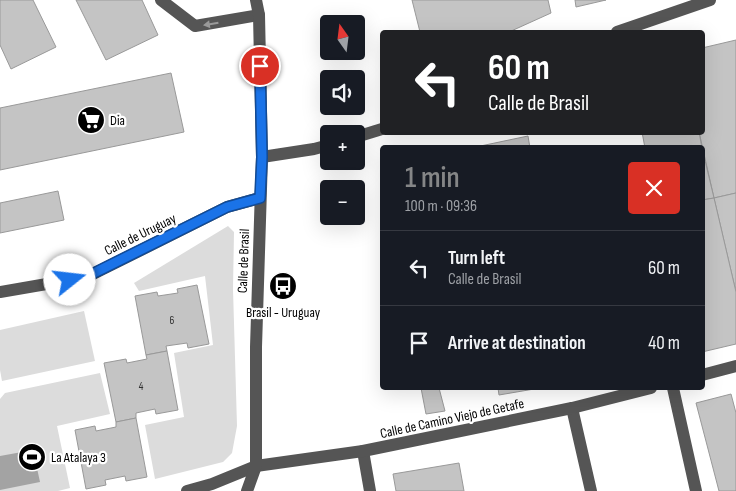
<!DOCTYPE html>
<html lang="en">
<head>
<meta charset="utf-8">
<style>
  body { margin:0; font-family:"Sofia Sans Condensed",sans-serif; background:#242831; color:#f1f3f6; height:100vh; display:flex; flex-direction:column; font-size:19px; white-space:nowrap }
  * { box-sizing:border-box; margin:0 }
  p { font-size:16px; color:#9ea1a6 }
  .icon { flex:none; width:28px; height:28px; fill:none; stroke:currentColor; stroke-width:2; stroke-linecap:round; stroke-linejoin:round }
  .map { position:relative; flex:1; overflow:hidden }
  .side { position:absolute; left:380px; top:145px; width:325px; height:245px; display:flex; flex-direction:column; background:#171b24; border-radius:5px; box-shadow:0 5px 20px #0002 }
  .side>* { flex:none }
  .top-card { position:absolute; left:380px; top:30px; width:325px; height:105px; border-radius:5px; box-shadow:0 5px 20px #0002; background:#202124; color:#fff; overflow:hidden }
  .needle { width:32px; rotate:346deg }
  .buttons { position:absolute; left:320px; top:15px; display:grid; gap:10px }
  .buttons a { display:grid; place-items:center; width:45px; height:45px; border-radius:5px; background:#171b24; box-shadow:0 5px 20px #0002; font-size:25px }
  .pin { position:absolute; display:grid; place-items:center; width:42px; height:42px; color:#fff; margin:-21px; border:2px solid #fff; border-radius:50%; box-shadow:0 1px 5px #0007 }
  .me { position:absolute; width:55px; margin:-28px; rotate:74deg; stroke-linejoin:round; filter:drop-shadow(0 0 4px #0008) }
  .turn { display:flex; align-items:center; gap:18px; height:105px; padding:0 25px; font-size:22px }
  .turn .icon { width:65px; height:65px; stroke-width:2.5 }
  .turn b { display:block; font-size:35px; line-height:42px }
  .round { display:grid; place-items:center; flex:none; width:52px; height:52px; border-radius:5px; background:#242831 }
  .headline { display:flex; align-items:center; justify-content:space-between; height:85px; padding:0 25px }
  h1 { font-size:30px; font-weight:600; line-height:38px; color:#858687 }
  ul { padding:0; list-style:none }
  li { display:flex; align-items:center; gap:15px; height:75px; padding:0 25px; border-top:1px solid #363941 }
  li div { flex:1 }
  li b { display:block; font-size:19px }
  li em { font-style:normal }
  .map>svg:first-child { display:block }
  .green { fill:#dcdcdc }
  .water { fill:#a3a3a3 }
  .building { fill:#c4c4c4; stroke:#999 }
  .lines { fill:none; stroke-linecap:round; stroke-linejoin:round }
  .minor { stroke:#555; stroke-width:12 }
  .oneway { fill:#999 }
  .route-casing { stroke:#114b97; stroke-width:12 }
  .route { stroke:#1a73e8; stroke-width:9 }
  .labels { text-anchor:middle; stroke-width:4.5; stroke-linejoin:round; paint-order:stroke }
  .number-label { font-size:11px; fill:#313131 }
  .poi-label { font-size:14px; fill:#000; stroke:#fff; text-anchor:start }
  .street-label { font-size:14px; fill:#000; stroke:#fff }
</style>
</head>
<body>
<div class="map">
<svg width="736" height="491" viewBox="0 0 736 491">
  <rect width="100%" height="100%" fill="#fff"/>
  <g class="green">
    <path d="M228 226 234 232 233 289 237 426 232 453 223 462 155 479 145 425 184 417 174 353 213 345 205 276 139 291 134 283Z"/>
    <path d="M84 311 95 361 2 381 0 370V330Z"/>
    <path d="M100 373 110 414 57 426 70 488 58 491H0V399L5 393Z"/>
  </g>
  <path class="water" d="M33 450 40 482 0 490V456Z"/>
  <g class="building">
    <path d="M0 0H33L56 47 11 69 0 45Z"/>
    <path d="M76 0H142L158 35 106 60Z"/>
    <path d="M412 0H548L551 13 509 32H420Z"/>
    <path d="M575 0H606L576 7Z"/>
    <path d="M736 40V193L714 198 699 132H702V48Z"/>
    <path d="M171 73 184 132 0 170V108Z"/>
    <path d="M642 132H699L702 148H645Z"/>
    <path d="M528 136 530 148H471Z"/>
    <path d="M702 148 714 198 702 200Z"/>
    <path d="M58 191 64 220 0 233V203Z"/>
    <path d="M736 193V292L714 198Z"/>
    <path d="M714 198 736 292V344L702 352V200Z"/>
    <path d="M197 285 209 344 188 348 187 343 166 346 167 351 146 355 135 296 157 292 158 296 178 293 177 289Z"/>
    <path d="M167 351 178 410 156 414 155 409 136 413V418L116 422 104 363 126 359 127 363 147 359 146 355Z"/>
    <path d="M421 388H439L445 411 426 414Z"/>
    <path d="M498 388H540L499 395Z"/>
    <path d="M731 394 736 413V491H719L696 403Z"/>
    <path d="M136 418 147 477 126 481 125 476 105 480 106 485 86 489 75 430 95 426 96 431 116 427V422Z"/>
    <path d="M459 463 464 491H396L393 474Z"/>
  </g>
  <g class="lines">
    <g class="minor">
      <path d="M161 0 195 26 259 15"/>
      <path d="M617 32 710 0"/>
      <path d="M356 137 382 129"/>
      <path d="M262 157 314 149 329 145"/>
      <path d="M0 292 87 277 227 207 260 198"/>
      <path d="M702 375 736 366"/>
      <path d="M673 388 696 491"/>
      <path d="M572 408 591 491"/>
      <path d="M363 451 370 491"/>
      <path d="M187 491 212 484 256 466 363 451 572 408 651 388"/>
      <path d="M247 491 256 466V347L262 157 259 15 256 0"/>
    </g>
  </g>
  <defs><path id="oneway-solid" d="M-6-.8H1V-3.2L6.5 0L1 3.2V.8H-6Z" transform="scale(1.25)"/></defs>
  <use class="oneway" href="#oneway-solid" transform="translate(211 24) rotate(171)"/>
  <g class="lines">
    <g class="route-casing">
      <path id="route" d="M70 280 86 277 227 207 260 198 262 157 260 66"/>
    </g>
    <use href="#route" class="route"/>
  </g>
  <defs>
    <g id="supermarket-disc" transform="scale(1.4375)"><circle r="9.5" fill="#000" stroke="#fff"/><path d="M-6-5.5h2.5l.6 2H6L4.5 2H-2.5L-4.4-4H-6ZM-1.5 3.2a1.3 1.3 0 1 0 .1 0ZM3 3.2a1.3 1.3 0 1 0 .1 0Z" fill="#fff"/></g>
    <g id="bus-disc" transform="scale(1.4375)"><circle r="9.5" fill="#000" stroke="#fff"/><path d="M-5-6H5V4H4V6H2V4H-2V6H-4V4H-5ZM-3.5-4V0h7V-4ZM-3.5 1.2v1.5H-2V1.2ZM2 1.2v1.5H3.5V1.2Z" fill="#fff"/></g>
    <g id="stadium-disc" transform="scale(1.4375)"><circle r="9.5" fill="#000" stroke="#fff"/><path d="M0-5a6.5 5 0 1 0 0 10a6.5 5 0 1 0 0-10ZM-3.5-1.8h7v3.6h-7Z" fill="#fff"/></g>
  </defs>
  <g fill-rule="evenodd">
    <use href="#supermarket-disc" x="91" y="120"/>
    <use href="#bus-disc" x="283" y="286"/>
    <use href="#stadium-disc" x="32" y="457"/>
  </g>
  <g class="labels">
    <g class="number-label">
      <text x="172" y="324">6</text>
      <text x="141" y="390">4</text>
    </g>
    <g class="poi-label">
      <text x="110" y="125">Dia</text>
      <text x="283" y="317" text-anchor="middle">Brasil - Uruguay</text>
      <text x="51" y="462">La Atalaya 3</text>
    </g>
    <g class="street-label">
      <text transform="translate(140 234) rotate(-26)" y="5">Calle de Uruguay</text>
      <text transform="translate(243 261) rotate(-88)" y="5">Calle de Brasil</text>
      <text transform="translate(452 418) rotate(-12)" y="5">Calle de Camino Viejo de Getafe</text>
    </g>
  </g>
</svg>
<div class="buttons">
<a><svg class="needle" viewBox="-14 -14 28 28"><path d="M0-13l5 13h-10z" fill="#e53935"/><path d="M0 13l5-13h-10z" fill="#9ea1a6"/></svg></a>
<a><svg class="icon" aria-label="sound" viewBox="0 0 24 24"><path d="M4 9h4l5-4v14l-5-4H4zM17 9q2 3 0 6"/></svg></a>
<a>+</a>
<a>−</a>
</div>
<div class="pin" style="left:260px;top:66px;background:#d93025"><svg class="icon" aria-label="arrive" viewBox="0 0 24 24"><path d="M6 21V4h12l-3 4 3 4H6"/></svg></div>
<svg class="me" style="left:70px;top:280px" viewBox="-20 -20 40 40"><circle r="19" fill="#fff"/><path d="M0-13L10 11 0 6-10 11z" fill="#1a73e8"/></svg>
<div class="top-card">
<div class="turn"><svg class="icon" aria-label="left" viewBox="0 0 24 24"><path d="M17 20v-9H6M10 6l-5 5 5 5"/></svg><div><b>60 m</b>Calle de Brasil</div></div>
</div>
<section class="side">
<div class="headline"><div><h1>1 min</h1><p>100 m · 09:36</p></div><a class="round" style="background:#d93025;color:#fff"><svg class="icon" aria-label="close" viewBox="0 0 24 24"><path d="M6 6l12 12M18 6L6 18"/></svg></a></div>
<ul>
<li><svg class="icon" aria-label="left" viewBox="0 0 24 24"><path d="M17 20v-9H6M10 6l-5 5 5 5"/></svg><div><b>Turn left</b><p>Calle de Brasil</p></div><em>60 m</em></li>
<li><svg class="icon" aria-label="arrive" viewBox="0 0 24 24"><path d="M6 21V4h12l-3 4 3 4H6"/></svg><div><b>Arrive at destination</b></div><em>40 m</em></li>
</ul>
</section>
</div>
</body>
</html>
